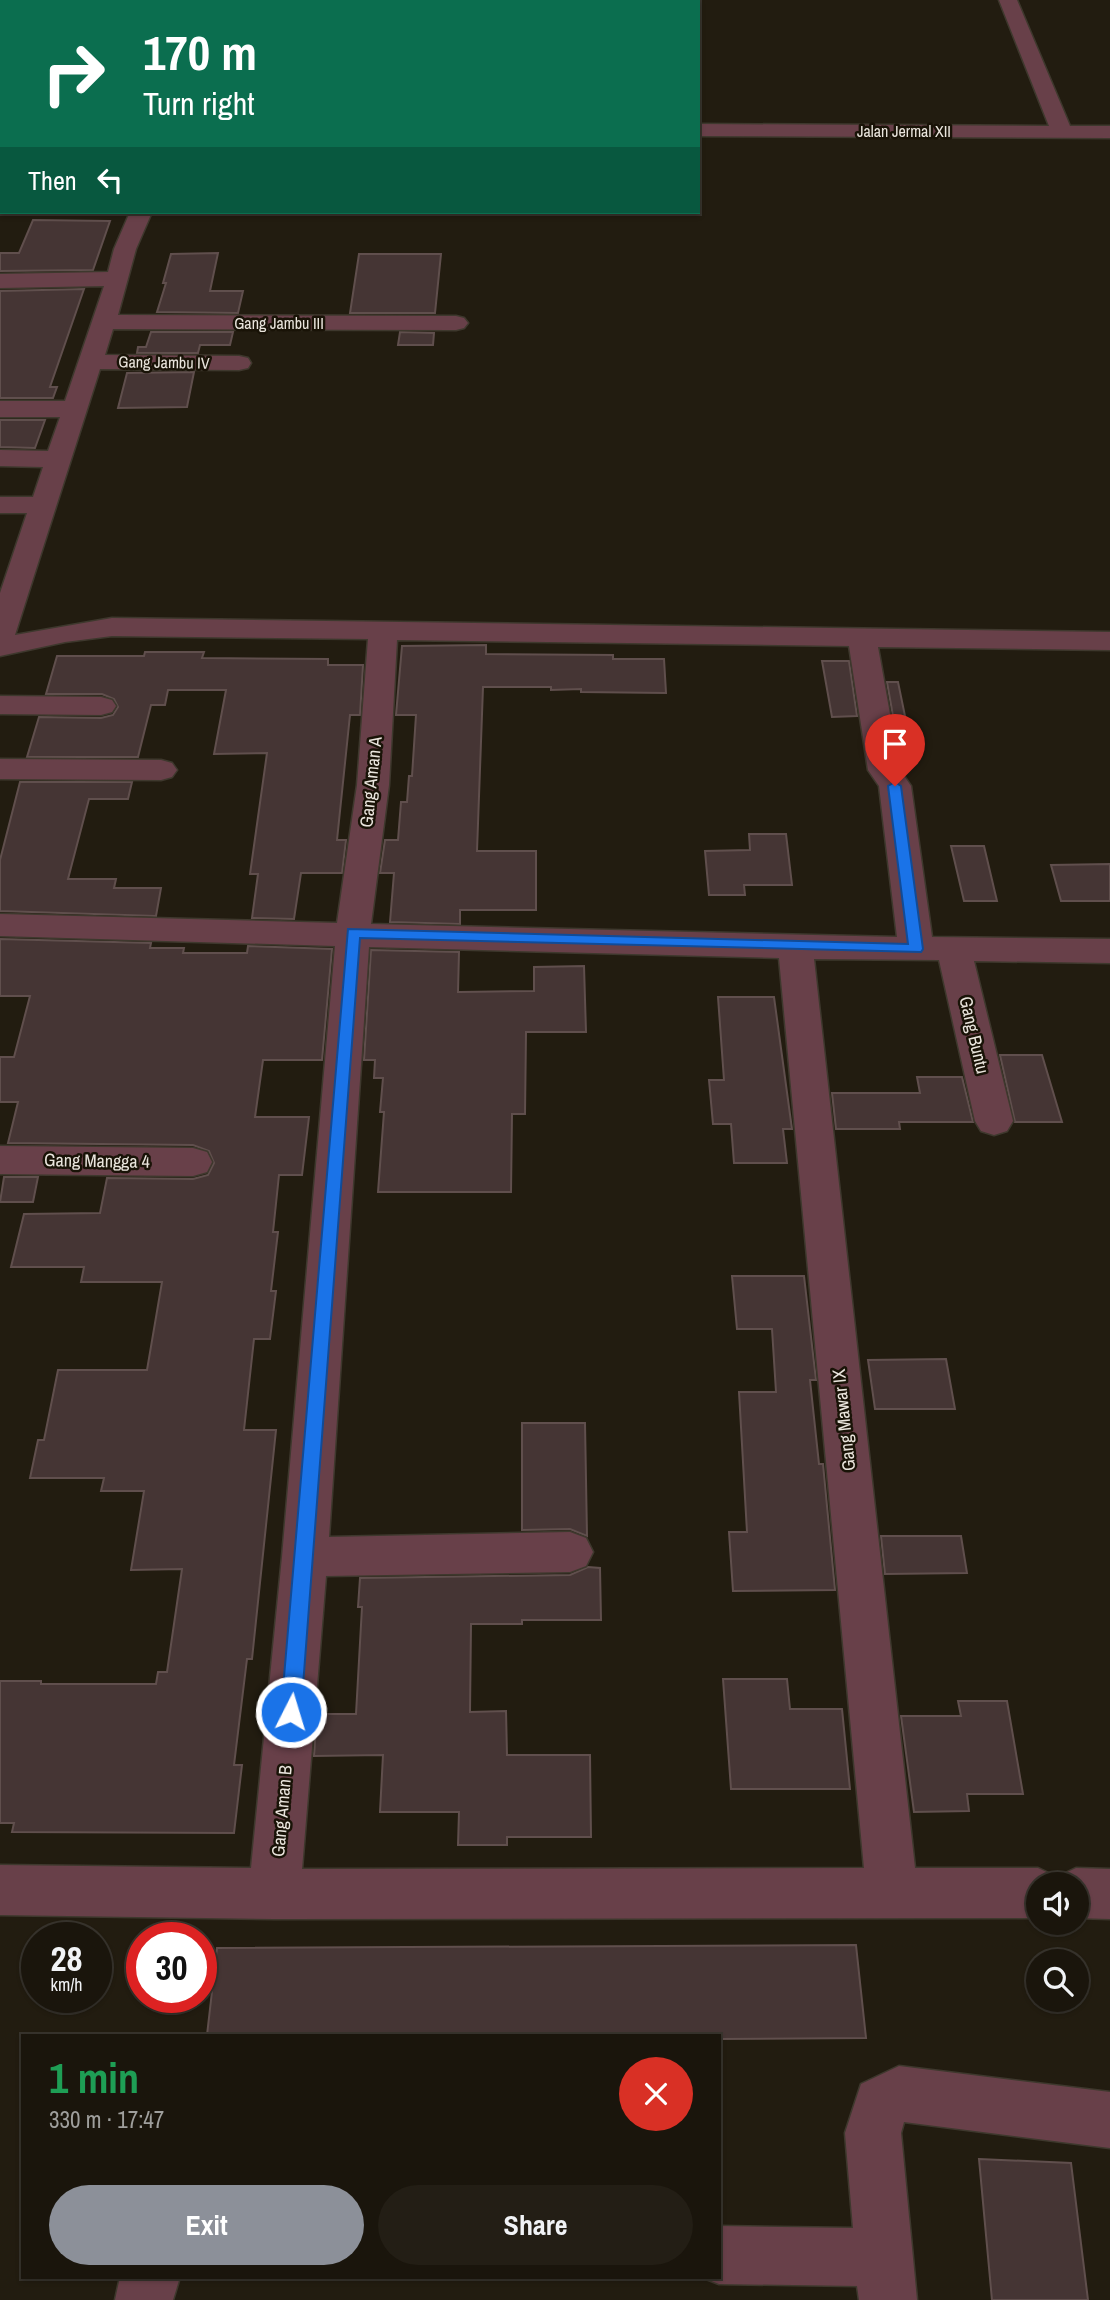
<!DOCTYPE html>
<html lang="en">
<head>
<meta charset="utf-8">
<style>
  body { margin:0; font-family:"Archivo Narrow",sans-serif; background:#231e15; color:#f1f3f6; height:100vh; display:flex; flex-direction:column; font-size:26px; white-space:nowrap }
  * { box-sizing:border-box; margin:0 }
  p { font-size:23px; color:#9f9f9d }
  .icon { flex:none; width:38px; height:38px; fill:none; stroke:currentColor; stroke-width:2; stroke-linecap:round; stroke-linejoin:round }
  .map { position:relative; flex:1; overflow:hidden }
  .panel { position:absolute; left:21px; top:2034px; width:700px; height:245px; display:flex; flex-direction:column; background:#1a150c; border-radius:0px; box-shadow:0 2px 5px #0004,0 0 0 2px #38342d }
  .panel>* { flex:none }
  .guide { position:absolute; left:0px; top:0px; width:700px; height:214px; box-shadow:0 2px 5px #0004,0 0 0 2px #38342d; background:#0b6e4f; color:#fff; overflow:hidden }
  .tools { position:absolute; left:1026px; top:1872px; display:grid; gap:14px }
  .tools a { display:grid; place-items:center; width:63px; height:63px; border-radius:50%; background:#1a150c; box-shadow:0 2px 5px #0004,0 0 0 2px #38342d; font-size:35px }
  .speed { position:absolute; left:21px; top:1922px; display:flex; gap:14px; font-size:35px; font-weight:700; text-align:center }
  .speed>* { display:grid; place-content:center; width:91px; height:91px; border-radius:50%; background:#1a150c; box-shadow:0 2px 5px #0004,0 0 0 2px #38342d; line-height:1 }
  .speed small { font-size:18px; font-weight:400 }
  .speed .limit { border:10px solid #d22; background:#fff; color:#111 }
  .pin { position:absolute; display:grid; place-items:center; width:60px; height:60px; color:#fff; margin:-72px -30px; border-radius:50% 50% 50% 0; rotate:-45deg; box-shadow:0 0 7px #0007 }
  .pin .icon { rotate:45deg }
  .me { position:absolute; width:77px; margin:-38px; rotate:5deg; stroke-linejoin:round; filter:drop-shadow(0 0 5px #0008) }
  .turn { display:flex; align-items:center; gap:24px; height:147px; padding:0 28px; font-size:32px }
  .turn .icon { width:91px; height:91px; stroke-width:2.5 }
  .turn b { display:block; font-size:49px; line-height:60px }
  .then { display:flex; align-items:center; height:66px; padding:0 28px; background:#0003; gap:14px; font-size:26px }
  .round { display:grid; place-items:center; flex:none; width:74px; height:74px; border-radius:37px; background:#231e15 }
  .overview { display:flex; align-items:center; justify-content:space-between; height:119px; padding:0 28px }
  h1 { font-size:42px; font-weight:800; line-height:52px; color:#1e9e55 }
  .primary-button { display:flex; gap:14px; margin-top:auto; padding:14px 28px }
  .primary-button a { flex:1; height:80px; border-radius:42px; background:#8c9099; color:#fff; font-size:28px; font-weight:800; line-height:80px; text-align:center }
  .primary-button a+a { background:#231e15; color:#f1f3f6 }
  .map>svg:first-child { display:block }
  .building { fill:#453534; stroke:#604f4d; stroke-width:2 }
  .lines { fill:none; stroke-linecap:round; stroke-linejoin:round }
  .minor-casing { stroke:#3e382d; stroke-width:3 }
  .minor { fill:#684049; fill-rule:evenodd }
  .route { fill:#1a73e8; stroke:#114b97; stroke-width:2 }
  .labels { text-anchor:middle; stroke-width:5; stroke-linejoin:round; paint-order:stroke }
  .far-street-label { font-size:16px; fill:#eae5dd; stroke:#191307 }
  .street-label { font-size:18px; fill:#eae5dd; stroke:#191307 }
</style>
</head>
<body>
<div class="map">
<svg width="1110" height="2300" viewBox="0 0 1110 2300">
  <rect width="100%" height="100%" fill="#221c10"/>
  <g class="building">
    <path d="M33 220 110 221 93 270 0 271V253H19Z"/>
    <path d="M218 253 210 291H243L238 313 157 312 166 283H163L171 254Z"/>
    <path d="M359 254H441L435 313H350Z"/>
    <path d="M84 289 50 387H57L53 398H0V291Z"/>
    <path d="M151 332H233L230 345H200L198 353H137L138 347H146Z"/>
    <path d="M400 332 434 333 433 345H398Z"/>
    <path d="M194 372 187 407 118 408 127 373Z"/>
    <path d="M0 420H45L35 448 0 447Z"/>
    <path d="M486 645V654L613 655V659H664L666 693 581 692V689L551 690V687H483L477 851H536V910H460V924L390 922 394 873H380L385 840H398L401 802H407L409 776H412L416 715H396L402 646Z"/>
    <path d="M145 652H204L202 658 328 659V665H363L360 715H350L337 840H346L342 873H301L294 919 252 918 258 874H250L267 753 214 754 226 690H168L165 705H151L138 757H27L39 717 101 718 113 715 118 707 114 699 102 694H46L57 656H144Z"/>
    <path d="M822 661H849L857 716 832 717Z"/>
    <path d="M887 682H898L905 716H893Z"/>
    <path d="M20 782H132L128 799H89L68 879H116L114 888H161L156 916 0 911V860Z"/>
    <path d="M749 834H786L792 885H744L745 895H709L705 851 750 850Z"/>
    <path d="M951 846H984L997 901H964Z"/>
    <path d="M1110 864V901H1061L1051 865Z"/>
    <path d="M0 939 151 943 150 948H184L183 953H247L248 946 332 949 322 1060H263L255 1117H309L302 1175H279L273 1232H278L271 1291H276L270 1339H254L244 1430H276L252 1659H247L234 1765H242L234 1833 12 1832 14 1823H0V1681H41V1684H156L158 1672H167L182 1569 131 1570 144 1491H101L104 1478H30L38 1440H44L58 1370H147L162 1282H81L84 1267H11L24 1214 100 1213 107 1178 193 1179 208 1175 214 1163 209 1151 193 1145 8 1143 18 1102H0V1057H14L30 996H0Z"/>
    <path d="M371 950 459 952 458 992H460L534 991V967L584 966 586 1032H526L525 1114H512L511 1192H378L384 1112H380L383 1078H374L375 1060H364Z"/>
    <path d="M718 997H774L792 1129H783L787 1163H734L731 1124H713L709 1080H724Z"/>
    <path d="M1000 1055H1042L1062 1122H1015Z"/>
    <path d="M917 1077H962L973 1122H899L900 1129H836L832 1093H920Z"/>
    <path d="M4 1177H38L33 1202H0Z"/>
    <path d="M732 1276H804L816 1380H810L819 1464H823L835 1590 733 1591 729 1532H747L739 1392H776L772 1329H737Z"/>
    <path d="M946 1359 955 1409H875L868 1360Z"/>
    <path d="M522 1423H585L587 1536 570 1529 522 1530Z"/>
    <path d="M881 1536H961L967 1573 885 1574Z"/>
    <path d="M588 1567 600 1568 601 1620H522V1624H471L470 1712 506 1711 507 1755H590L591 1837H507V1845H458L459 1812H380L383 1755 314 1756 317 1714H356L362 1607H358L360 1578 570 1575Z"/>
    <path d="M723 1679H787L790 1709H842L850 1789H731Z"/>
    <path d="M958 1701H1007L1023 1794H967L969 1811 914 1812 901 1716H961Z"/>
    <path d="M856 1945 866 2038 719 2039V2035H207L217 1948Z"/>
    <path d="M979 2159 1071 2163 1088 2300H992Z"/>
  </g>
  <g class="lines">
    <g class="minor-casing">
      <g id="minor">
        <path d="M999 0H1017L1070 126H1110V138L698 136V124L1049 126Z"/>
        <rect x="0" y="121" width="2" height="12"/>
        <path d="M130 212H152L136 249 118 315 456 316 464 318 468 323 464 328 456 330 113 329 105 355 239 356 248 358 251 363 248 368 239 370 100 369 15 635 112 618 1110 632V650L878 647 900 770 911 786 932 937 1110 939V963L974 961 1013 1121 1007 1131 994 1135 981 1131 975 1121 939 960 814 959 915 1868H1038L1057 1877 1076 1868 1110 1869V1919L1076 1918V1885H1038V1918L274 1919 0 1915V1865L251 1868 282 1557 335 946 0 936V914L337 923 357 785 368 639 112 636 65 642 0 656V593L27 513H0V497H33L43 467 0 466V450L48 451 60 417H0V401H65L104 286 0 288V274L108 272 114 249ZM397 640 849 646 868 770 879 786 897 937 371 924 389 785ZM369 947 779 958 864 1868 302 1869 326 1576 570 1572 586 1566 593 1552 586 1538 570 1532 329 1537Z"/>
        <path d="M0 696 101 697 112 700 116 706 112 712 101 715 0 714Z"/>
        <path d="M0 759 161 760 172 763 177 770 172 777 161 780 0 779Z"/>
        <path d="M0 1146 193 1148 207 1152 212 1162 207 1172 193 1176 0 1174Z"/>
        <path d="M899 2066 1110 2092V2148L904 2122 901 2133 917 2300H859L857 2286 719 2284 701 2277H719V2226L853 2228 845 2133 861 2084Z"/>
        <path d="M120 2277H180L173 2300H115Z"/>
      </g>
    </g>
    <use href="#minor" class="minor"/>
  </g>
  <path class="route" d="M895 782 901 786 923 949 921 952 360 938 301 1712 298 1719 291 1722 284 1719 281 1712 348 929 908 944 888 786Z"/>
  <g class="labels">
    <g class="far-street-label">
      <text x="904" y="137">Jalan Jermal XII</text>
      <text x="279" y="329">Gang Jambu III</text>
      <text transform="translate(164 362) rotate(1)" y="6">Gang Jambu IV</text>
    </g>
    <g class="street-label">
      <text transform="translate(371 782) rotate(-84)" y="6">Gang Aman A</text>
      <text transform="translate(974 1035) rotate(77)" y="6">Gang Buntu</text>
      <text transform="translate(97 1161) rotate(1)" y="6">Gang Mangga 4</text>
      <text transform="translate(844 1420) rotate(-96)" y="6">Gang Mawar IX</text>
      <text transform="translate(282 1811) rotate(-85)" y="6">Gang Aman B</text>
    </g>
  </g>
</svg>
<div class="tools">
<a><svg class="icon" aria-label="sound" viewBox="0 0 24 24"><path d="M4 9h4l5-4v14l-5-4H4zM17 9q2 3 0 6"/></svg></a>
<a><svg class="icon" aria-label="search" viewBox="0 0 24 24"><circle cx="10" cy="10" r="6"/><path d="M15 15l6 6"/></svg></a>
</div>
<div class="speed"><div>28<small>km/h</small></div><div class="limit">30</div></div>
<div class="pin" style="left:895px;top:786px;background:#d93025"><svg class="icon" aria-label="arrive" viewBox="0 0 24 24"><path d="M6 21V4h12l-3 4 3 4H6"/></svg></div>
<svg class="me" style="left:291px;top:1712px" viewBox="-20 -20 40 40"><circle r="17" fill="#1a73e8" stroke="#fff" stroke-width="3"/><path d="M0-11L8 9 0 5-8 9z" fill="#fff"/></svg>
<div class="guide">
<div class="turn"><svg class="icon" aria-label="right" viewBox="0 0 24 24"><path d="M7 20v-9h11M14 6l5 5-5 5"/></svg><div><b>170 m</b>Turn right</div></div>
<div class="then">Then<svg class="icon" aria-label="left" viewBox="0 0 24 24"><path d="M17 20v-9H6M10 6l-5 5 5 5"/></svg></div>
</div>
<section class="panel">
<div class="overview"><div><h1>1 min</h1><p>330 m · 17:47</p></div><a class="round" style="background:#d93025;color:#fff"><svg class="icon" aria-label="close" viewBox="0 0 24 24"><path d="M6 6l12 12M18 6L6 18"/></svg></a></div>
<div class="primary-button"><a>Exit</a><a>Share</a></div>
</section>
</div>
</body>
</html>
